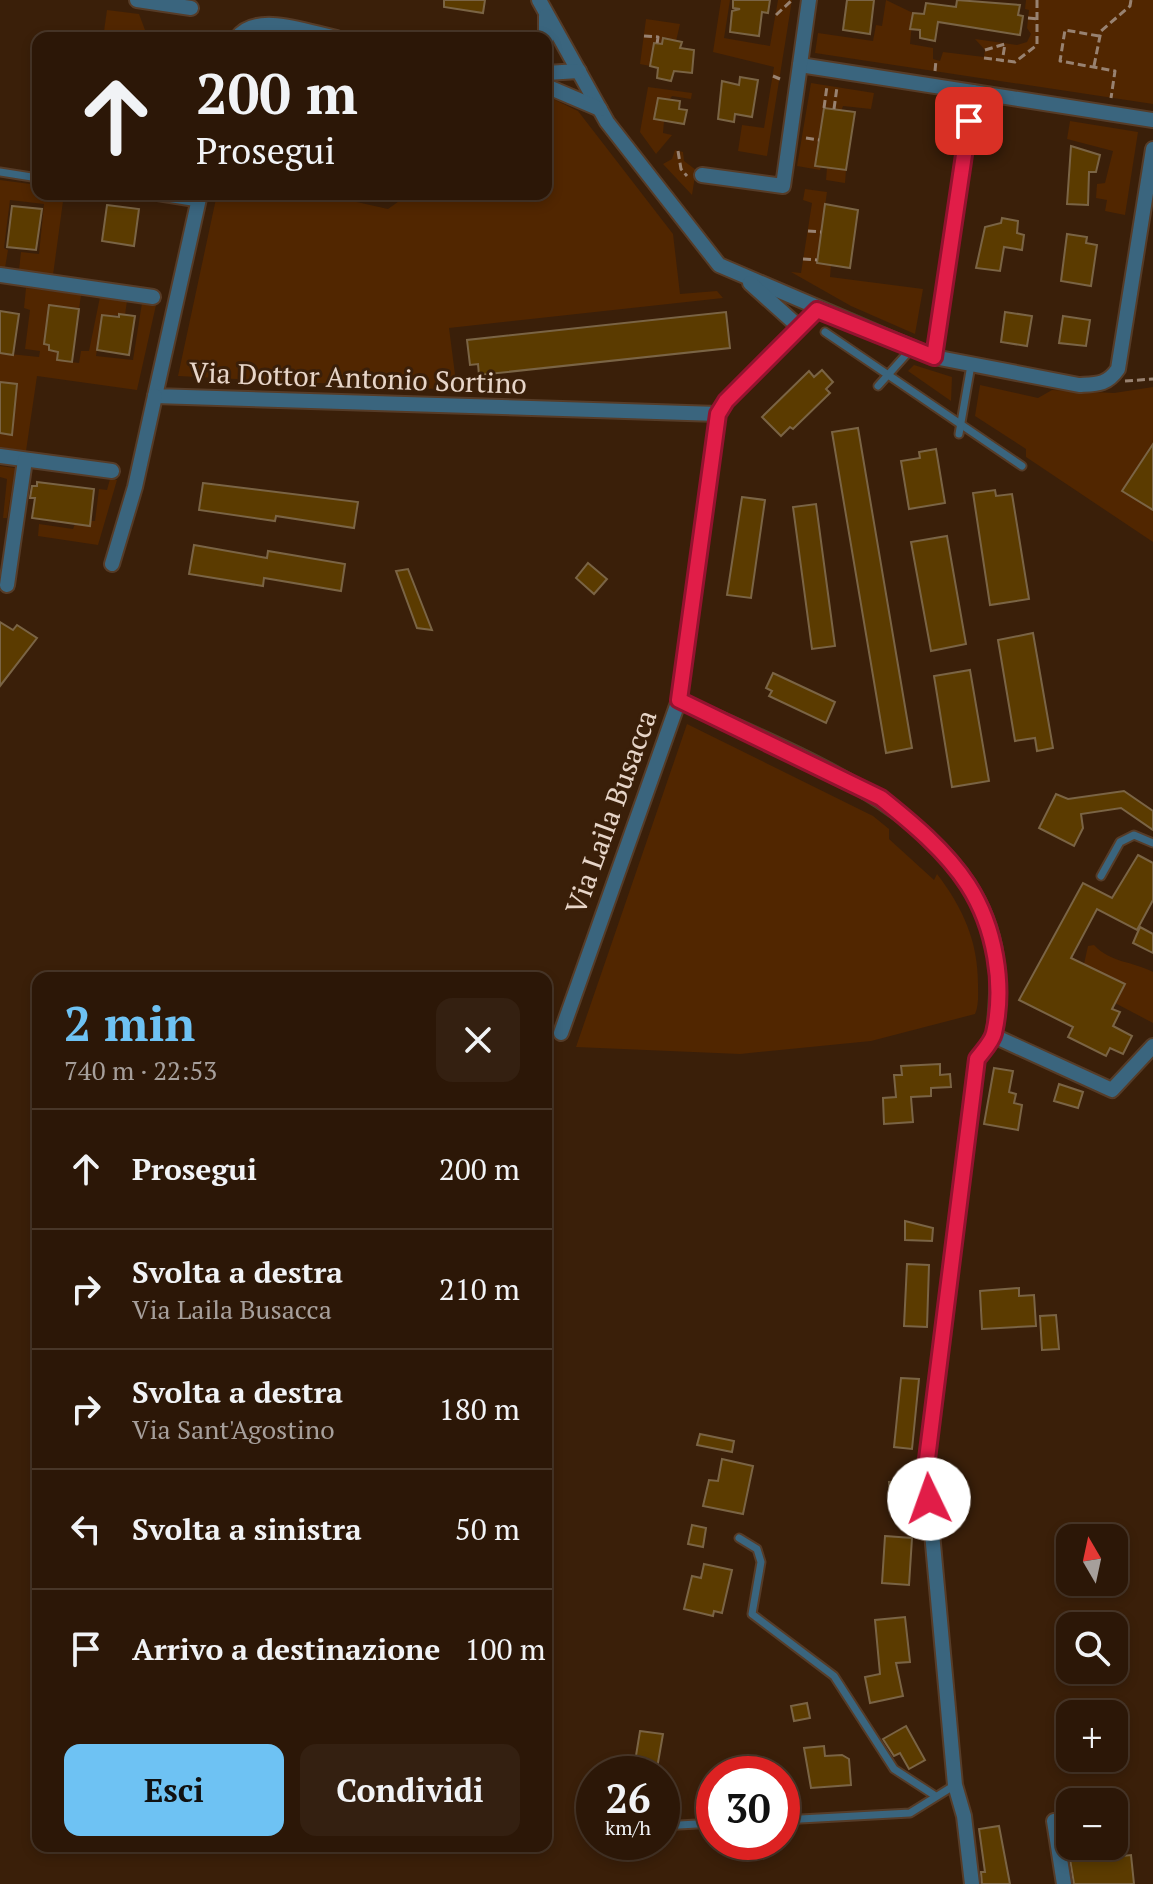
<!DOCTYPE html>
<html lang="it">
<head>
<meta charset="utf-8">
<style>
  body { margin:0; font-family:"PT Serif",serif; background:#342011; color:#f1f3f6; height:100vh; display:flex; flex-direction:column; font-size:30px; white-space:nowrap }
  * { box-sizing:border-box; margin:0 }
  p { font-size:26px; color:#a69f9b }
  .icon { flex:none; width:44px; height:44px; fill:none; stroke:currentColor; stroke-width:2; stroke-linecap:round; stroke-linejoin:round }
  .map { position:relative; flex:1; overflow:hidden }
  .drawer { position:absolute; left:32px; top:972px; width:520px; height:880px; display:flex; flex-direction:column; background:#2c1707; border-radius:16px; box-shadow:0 4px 12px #0003,0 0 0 2px #483628 }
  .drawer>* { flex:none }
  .hud { position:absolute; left:32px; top:32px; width:520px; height:168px; border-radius:16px; box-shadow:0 4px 12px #0003,0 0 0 2px #483628; background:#2c1707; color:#f1f3f6; overflow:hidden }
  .needle { width:52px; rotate:351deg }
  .controls { position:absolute; left:1056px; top:1524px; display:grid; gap:16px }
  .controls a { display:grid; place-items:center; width:72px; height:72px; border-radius:16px; background:#2c1707; box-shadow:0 4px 12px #0003,0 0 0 2px #483628; font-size:40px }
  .speed { position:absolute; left:576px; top:1756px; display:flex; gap:16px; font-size:40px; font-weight:700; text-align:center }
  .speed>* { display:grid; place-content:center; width:104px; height:104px; border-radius:50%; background:#2c1707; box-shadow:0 4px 12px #0003,0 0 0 2px #483628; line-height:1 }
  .speed small { font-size:20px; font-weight:400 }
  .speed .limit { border:12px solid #d22; background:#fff; color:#111 }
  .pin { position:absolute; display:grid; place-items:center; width:68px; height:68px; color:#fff; margin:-34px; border-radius:16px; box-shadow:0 4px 12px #0006 }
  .me { position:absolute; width:88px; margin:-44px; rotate:357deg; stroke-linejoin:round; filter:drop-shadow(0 0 6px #0008) }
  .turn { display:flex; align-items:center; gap:28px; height:168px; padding:0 32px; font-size:36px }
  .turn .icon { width:104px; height:104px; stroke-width:2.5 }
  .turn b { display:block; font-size:56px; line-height:68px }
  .round { display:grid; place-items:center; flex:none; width:84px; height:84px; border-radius:16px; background:#342011 }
  .overview { display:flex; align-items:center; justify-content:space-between; height:136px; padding:0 32px }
  h1 { font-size:48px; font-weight:700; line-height:60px; color:#6ec2f3 }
  .action { display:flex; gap:16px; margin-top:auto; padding:16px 32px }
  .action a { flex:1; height:92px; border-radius:16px; background:#6ec2f3; color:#111; font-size:32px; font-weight:700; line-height:92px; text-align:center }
  .action a+a { background:#342011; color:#f1f3f6 }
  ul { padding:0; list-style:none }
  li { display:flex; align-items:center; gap:24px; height:120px; padding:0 32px; border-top:2px solid #483628 }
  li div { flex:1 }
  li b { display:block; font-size:30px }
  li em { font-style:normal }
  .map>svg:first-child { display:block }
  .green { fill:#512600 }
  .building { fill:#5b3b00; stroke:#7a6445; stroke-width:2 }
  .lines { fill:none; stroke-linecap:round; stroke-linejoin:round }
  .lane-casing { stroke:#563c28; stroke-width:11 }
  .street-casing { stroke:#563c28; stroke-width:18 }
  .path { stroke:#988271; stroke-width:3; stroke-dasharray:8 4; stroke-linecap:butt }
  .lane { stroke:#3a657e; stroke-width:7 }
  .street { stroke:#3a657e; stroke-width:14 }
  .route-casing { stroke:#92132f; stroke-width:20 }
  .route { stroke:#e11d48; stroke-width:14 }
  .labels { text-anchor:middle; stroke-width:6; stroke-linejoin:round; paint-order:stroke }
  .street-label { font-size:28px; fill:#e7d5c8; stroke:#3a1f09 }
</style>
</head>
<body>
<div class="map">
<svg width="1153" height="1884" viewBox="0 0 1153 1884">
  <rect width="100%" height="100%" fill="#3a1f09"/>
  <g class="green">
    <path d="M721 0H730L724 38 770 46 778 0H792L767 156 738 151 742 125 764 128 774 67 713 52Z"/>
    <path d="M886 0 913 13 910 44 933 48V59L940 61 943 52 984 57 985 50 975 39 1017 45 1027 42 1031 34 1027 28 1029 10 1025 9 1026 0H1153V104L815 53 818 33 873 41 876 25 882 26Z"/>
    <path d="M107 10 139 14 148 38H103Z"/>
    <path d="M646 19 680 24 676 41 664 39 662 44H654L650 66 640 64Z"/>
    <path d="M811 83 874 93 871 109 843 106 820 170 797 166Z"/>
    <path d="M648 87 692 93 691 99 672 96 654 119 664 121 663 133 672 135 656 154 640 132Z"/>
    <path d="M551 98 578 111 673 234 680 294 717 291 723 298 449 328 457 390 178 376 217 194H321L388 209 409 194H546V101Z"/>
    <path d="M1070 121 1138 132 1125 215 1105 211 1107 200 1096 198 1097 184 1105 183 1113 151 1067 139Z"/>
    <path d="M675 150 683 152 684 161 696 170 692 195 663 164 672 159Z"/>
    <path d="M827 168 846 170 845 183 826 180Z"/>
    <path d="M0 180 38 185V194H64L53 275 19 270 21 252 39 254 44 204 10 200 4 248 8 250 5 268 0 267Z"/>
    <path d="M805 189 827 192 817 263 831 265 830 277 923 289 915 334 851 306 791 272 801 273 812 203 803 200Z"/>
    <path d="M26 288 81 295 79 309 50 305 49 350 58 352 57 360 79 363 81 351H89L100 297 127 301 125 315H102L96 356 133 360 142 303 156 305 137 390 37 376 26 451 0 447V433L13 434 16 384 0 382V353L39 357 40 351 25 349 30 310 24 308Z"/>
    <path d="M914 365 952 377 951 401 908 371Z"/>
    <path d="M980 385 1038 398 1052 390 1114 393 1153 387V542L1026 457V449L975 416Z"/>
    <path d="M0 466 15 468 7 518H3L7 479 0 477Z"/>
    <path d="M110 479 117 480 98 545 38 536 39 524 73 529 75 524 90 526V521H95L99 489 107 490Z"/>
    <path d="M687 724 873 816 889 829V839L934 880 937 874C963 908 978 941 978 984 978 994 979 1005 975 1014L871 1041 740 1054 576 1047Z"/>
    <path d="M1094 945C1111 963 1132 961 1153 972V1023L1115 1003 1124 984 1084 964 1088 946Z"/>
  </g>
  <g class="building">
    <path d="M444 0H485L483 13 444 7Z"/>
    <path d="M733 0H770L768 13 762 12 759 36 730 32 732 11 740 9 733 8Z"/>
    <path d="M847 0H874L870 34 843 30Z"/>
    <path d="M957 0 1020 5 1018 15 1023 16 1020 35 938 22 935 41 920 38V30L910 29 913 13 924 14 926 3 956 7Z"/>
    <path d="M663 38 682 42 680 48 694 50 692 73 674 71 671 81 657 78 658 68 650 66 654 43 662 44Z"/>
    <path d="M740 77 758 80 752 117 735 114 734 122 718 119 722 81 739 85Z"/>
    <path d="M658 98 680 101 679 109 687 110 684 124 654 119Z"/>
    <path d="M824 108 855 112 846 170 815 166Z"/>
    <path d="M1071 146 1100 155 1096 172H1089L1088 205 1067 204Z"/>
    <path d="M825 204 858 210 850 268 817 263Z"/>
    <path d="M107 205 139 209 134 246 102 241Z"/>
    <path d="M12 206 42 209 36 250 7 247Z"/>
    <path d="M1002 218 1018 221 1017 233 1024 235 1022 250 1004 247 1000 271 976 268 985 227 1001 223Z"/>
    <path d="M1067 234 1087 237 1086 243 1097 245 1091 286 1061 281Z"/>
    <path d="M49 305 79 309 72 362 57 360 58 352 49 350V345L44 344Z"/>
    <path d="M0 311 19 314 13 355 0 353Z"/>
    <path d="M726 312 730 348 479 375 478 364 470 365 467 340Z"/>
    <path d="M1005 312 1032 316 1027 346 1001 342Z"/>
    <path d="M119 314 135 316 129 355 97 350 102 315 119 317Z"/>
    <path d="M1063 316 1090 320 1086 346 1059 343Z"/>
    <path d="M822 370 833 382 826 389 830 393 793 429 790 427 781 436 762 417 809 371 814 377Z"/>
    <path d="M0 382 17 384 12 435 0 433Z"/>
    <path d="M858 428 912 748 886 753 832 432Z"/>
    <path d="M1153 444V510L1122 491Z"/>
    <path d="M936 449 945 503 909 509 901 461 920 458 919 452Z"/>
    <path d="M37 482 94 489 90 526 32 518 35 498H30L32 486H37Z"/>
    <path d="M203 483 358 502 354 528 276 516 275 521 199 510Z"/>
    <path d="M995 490 996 496 1012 494 1029 599 990 605 973 493Z"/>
    <path d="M742 497 765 500 751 598 727 595Z"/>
    <path d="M816 504 835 646 812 649 793 507Z"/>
    <path d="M947 536 966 644 931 651 911 542Z"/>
    <path d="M194 545 267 558 268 551 345 564 341 591 264 578 263 586 189 574Z"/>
    <path d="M588 563 607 579 594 594 576 578Z"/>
    <path d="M408 569 432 630 417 628 396 571Z"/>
    <path d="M0 622 13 630 17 625 37 638 0 686Z"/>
    <path d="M1033 633 1053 748 1037 751 1035 738 1015 741 998 640Z"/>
    <path d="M970 670 989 781 952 787 934 676Z"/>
    <path d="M773 673 835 702 826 723 769 696 772 691 766 688Z"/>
    <path d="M1124 791 1153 811V830L1121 808 1081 814 1083 828 1074 846 1039 828 1056 794 1068 799Z"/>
    <path d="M1138 855 1153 863V900L1137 930 1097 909 1071 958 1125 984 1112 1009 1120 1012 1113 1026 1132 1036 1123 1054 1110 1048 1106 1056 1068 1037 1073 1027 1019 1000 1083 883 1112 898Z"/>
    <path d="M1140 927 1153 934V953L1133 943Z"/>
    <path d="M940 1064V1075L950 1074 951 1087 931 1088V1096L911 1097 913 1122 884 1124 883 1098 896 1097 894 1075H902L901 1066Z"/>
    <path d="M994 1068 1013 1071 1009 1092 1016 1094 1014 1103 1022 1105 1018 1130 984 1124Z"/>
    <path d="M1059 1084 1083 1092 1078 1108 1054 1101Z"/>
    <path d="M905 1221 933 1228 932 1241 905 1240Z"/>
    <path d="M907 1264 929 1265 927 1327 904 1326Z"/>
    <path d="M1019 1288V1296L1034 1295 1036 1326 982 1329 980 1291Z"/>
    <path d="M1056 1315 1059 1349 1042 1350 1040 1316Z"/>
    <path d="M901 1378 919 1379 912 1449 894 1447Z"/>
    <path d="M700 1434 734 1441 732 1452 697 1445Z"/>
    <path d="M722 1459 753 1466 743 1514 703 1506 709 1480 718 1481Z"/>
    <path d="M906 1481 907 1509 891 1510 889 1482Z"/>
    <path d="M692 1525 706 1528 703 1547 688 1544Z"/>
    <path d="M885 1536 912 1538 909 1585 882 1583Z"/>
    <path d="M704 1564 732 1570 722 1613 714 1611 713 1616 684 1609 692 1576 701 1578Z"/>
    <path d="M905 1617 910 1662 896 1663 903 1696 870 1703 865 1677 880 1674 875 1620Z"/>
    <path d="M807 1703 810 1718 794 1721 791 1706Z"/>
    <path d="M906 1726 925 1760 909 1769 900 1753 894 1756 883 1739Z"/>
    <path d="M640 1731 663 1734 656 1774H633Z"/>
    <path d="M824 1746 825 1756 842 1755 849 1759 851 1785 811 1788 804 1748Z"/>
    <path d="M999 1826 1010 1884H982L981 1872H985L979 1829Z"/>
    <path d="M1114 1846H1122L1123 1856 1131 1855 1134 1884H1074L1068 1847Z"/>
  </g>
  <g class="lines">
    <g class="lane-casing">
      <g id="lane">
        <path d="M0 172 38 178"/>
        <path d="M142 194 198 203"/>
        <path d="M825 332 1022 466"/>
        <path d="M878 386 912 348"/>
        <path d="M959 434 971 365"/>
        <path d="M1101 876 1120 842 1134 835 1153 843"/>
        <path d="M739 1538 757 1549 761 1562 752 1614 834 1676 894 1769 934 1795"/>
        <path d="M782 1820 910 1813 955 1785"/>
        <path d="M662 1826 714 1823"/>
      </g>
    </g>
    <g class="street-casing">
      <g id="street">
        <path d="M137 0 191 8"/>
        <path d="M539 0 607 122 719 265 934 357 1079 385C1097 384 1107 385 1118 369L1153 149"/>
        <path d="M546 16V39"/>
        <path d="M237 38C256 11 310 33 337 38"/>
        <path d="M800 65 1153 120"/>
        <path d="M546 73 579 71"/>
        <path d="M546 86 600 109"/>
        <path d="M702 175 783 186 809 0"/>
        <path d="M200 194 155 396 718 414"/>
        <path d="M0 275 153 297"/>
        <path d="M750 283 799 327"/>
        <path d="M934 357 973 92"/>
        <path d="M0 456 112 471"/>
        <path d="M112 564 135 487 155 396"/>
        <path d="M7 585 25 460"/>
        <path d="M679 700C789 753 977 815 996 957 999 984 996 1010 994 1036"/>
        <path d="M561 1033 679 700 718 414 726 401 817 310"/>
        <path d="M994 1036 1112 1090 1153 1046"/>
        <path d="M1054 1821 1064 1884"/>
        <path d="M972 1884 964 1816 955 1785 926 1467 977 1059 994 1036"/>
      </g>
    </g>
    <g class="path">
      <path d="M776 15 792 0"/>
      <path d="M1028 18 1039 19"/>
      <path d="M644 36 658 37 657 44"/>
      <path d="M1099 36 1065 30 1060 61 1115 71 1111 98"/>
      <path d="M985 50 1005 44 1002 62"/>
      <path d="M984 58 1015 62 1037 45V0"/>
      <path d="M1094 66 1101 31 1130 6 1131 0"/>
      <path d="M935 71 936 60"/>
      <path d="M773 76 780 79"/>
      <path d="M824 108 827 86"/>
      <path d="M834 109 837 87"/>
      <path d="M806 138 819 140"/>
      <path d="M678 151 681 169 687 176"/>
      <path d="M808 231 821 232"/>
      <path d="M803 259 817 260"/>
      <path d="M1125 381 1153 379"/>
    </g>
    <use href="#lane" class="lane"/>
    <use href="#street" class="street"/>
  </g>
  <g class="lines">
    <g class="route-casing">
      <path id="route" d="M929 1499 926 1467 977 1059C983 1051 992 1042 994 1033 1005 985 995 927 968 885 946 851 911 822 881 798L679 700 718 414 726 401 817 310 934 357 969 121"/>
    </g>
    <use href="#route" class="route"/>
  </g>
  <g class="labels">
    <g class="street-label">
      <text transform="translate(358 378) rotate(2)" y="10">Via Dottor Antonio Sortino</text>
      <text transform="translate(611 812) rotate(-70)" y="10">Via Laila Busacca</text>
    </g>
  </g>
</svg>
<div class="controls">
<a><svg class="needle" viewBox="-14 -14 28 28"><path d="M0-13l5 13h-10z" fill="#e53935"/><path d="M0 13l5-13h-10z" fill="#a69f9b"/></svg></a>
<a><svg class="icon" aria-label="search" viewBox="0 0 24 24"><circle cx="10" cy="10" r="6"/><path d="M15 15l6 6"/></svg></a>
<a>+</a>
<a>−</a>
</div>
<div class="speed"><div>26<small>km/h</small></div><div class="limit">30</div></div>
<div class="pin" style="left:969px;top:121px;background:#d93025"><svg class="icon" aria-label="arrive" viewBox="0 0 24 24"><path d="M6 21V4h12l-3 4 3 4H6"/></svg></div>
<svg class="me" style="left:929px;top:1499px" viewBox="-20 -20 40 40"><circle r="19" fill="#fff"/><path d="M0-13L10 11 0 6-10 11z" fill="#e11d48"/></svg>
<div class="hud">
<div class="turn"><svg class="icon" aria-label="ahead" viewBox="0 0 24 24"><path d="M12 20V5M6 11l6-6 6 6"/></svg><div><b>200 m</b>Prosegui</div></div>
</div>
<section class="drawer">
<div class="overview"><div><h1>2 min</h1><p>740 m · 22:53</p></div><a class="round"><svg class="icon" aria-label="close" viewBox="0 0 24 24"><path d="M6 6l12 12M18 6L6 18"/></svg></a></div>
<ul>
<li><svg class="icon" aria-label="ahead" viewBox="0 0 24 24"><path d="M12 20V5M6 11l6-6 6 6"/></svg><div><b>Prosegui</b></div><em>200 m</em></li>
<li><svg class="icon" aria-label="right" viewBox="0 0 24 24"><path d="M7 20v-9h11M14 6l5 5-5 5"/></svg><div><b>Svolta a destra</b><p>Via Laila Busacca</p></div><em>210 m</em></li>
<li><svg class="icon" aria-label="right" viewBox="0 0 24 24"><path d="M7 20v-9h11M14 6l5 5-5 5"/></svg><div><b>Svolta a destra</b><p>Via Sant'Agostino</p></div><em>180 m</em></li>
<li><svg class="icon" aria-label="left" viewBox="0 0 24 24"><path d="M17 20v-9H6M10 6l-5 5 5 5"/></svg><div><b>Svolta a sinistra</b></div><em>50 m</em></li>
<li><svg class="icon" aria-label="arrive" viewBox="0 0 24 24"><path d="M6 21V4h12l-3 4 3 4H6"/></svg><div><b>Arrivo a destinazione</b></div><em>100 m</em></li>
</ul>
<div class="action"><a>Esci</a><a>Condividi</a></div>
</section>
</div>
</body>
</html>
